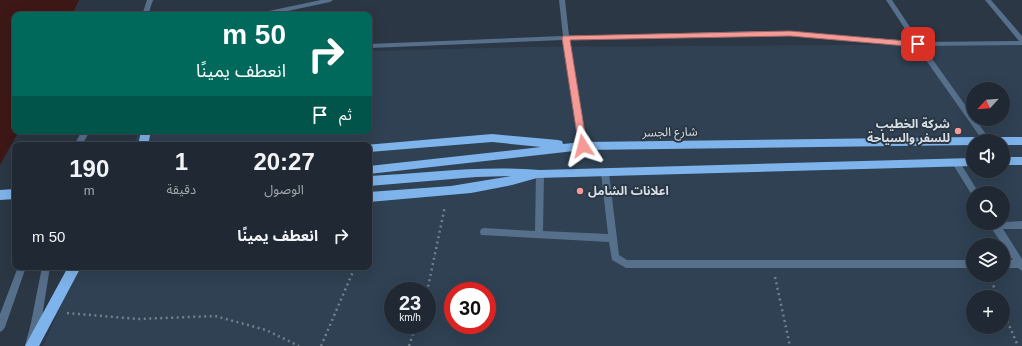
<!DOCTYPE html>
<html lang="ar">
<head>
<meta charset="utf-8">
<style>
  body { margin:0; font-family:Arial,"Noto Sans Arabic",sans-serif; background:#2d353f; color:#f1f3f6; direction:rtl; height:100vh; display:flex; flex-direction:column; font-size:15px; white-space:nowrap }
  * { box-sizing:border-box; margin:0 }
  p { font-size:13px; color:#a2a6ac }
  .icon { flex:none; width:22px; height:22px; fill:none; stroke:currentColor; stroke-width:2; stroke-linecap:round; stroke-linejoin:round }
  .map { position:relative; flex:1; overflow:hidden; direction:ltr }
  .sheet { position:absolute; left:12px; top:142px; width:360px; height:128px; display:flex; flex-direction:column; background:#202933; border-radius:8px; box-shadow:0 4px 16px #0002,0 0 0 1px #3d454e; direction:rtl }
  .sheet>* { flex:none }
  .guide { position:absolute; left:12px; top:12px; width:360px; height:122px; border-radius:8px; box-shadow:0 4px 16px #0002,0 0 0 1px #3d454e; direction:rtl; background:#00695c; color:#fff; overflow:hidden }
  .needle { width:26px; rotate:244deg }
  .tools { position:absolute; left:966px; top:82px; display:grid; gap:8px }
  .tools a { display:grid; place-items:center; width:44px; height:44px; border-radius:50%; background:#202933; box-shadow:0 4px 16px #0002,0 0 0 1px #3d454e; font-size:20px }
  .speed { position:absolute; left:384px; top:282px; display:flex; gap:8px; font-size:20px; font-weight:700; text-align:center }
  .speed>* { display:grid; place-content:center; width:52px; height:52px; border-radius:50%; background:#202933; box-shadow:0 4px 16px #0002,0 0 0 1px #3d454e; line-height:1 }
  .speed small { font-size:10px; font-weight:400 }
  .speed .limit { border:6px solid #d22; background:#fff; color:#111 }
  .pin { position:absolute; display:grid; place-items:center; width:34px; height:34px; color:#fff; margin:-17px; border-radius:8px; box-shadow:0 2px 6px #0006 }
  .me { position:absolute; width:44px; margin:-22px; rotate:351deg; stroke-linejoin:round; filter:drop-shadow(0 0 3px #0008) }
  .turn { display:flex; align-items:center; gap:14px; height:84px; padding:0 20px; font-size:18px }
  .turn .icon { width:52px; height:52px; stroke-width:2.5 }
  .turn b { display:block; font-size:28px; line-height:34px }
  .then { display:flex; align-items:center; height:38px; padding:0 20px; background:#0003; gap:8px; font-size:15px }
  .eta { display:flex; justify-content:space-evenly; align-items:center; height:68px; text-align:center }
  .eta b { font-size:24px; font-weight:700; line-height:28px }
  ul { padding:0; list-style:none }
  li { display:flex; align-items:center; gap:12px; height:52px; padding:0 20px }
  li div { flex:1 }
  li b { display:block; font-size:15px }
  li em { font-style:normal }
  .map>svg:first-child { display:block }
  .built { fill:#2f4153; fill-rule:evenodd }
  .water { fill:#3d1817 }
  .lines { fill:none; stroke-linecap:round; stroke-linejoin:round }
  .path { stroke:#757f8a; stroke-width:2.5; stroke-dasharray:2 3.5; stroke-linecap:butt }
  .service { fill:#56708c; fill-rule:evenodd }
  .minor { fill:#56708c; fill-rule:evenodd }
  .tertiary { fill:#56708c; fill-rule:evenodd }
  .trunk { fill:#7eb4eb; fill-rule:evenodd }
  .route { fill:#f59b97; stroke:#9f6562 }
  .poi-dot { fill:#f59b97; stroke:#2b3744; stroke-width:1.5 }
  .labels { text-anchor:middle; stroke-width:4; stroke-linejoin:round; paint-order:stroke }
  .poi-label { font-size:12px; font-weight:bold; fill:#d7dfe7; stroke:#2b3744; text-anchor:end }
  .street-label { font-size:12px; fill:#d7dfe7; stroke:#2b3744 }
</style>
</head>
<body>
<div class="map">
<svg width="1022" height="346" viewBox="0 0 1022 346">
  <rect width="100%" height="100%" fill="#2b3744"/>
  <path class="built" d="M1022 44V346H43L78 267H369V145H133L139 131H369V51L527 47ZM973 89H1003V119H973ZM973 141H1003V171H973ZM973 193H1003V223H973ZM973 245H1003V275H973ZM393 291H427V325H393ZM453 291H487V325H453ZM973 297H1003V327H973Z"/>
  <path class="water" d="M0 0H79L72 15H15V131H19L0 165Z"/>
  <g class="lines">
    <g class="path">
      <path d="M990 275 997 297"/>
      <path d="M775 277 790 346"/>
      <path d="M427 292 445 206"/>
      <path d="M1003 311 1018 346"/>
      <path d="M67 313 138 319 215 316 266 330 299 346"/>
      <path d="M321 346 355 267"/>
      <path d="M409 346 416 325"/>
    </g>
    <path class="service" d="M321 0H333L330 2 269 15H256L259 13Z"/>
    <g class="minor">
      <path d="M559 0H565L569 36 760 31 790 32 913 41 886 0H892L920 42 1019 41 985 0H991L1022 36V45L923 46 973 116V119H975L991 141H983L916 46 790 36 760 35 570 40 587 146 583 149 579 146 563 40 369 48V44L563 36Z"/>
      <path d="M956 160 959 161 979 193H973L972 195 952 163 953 161Z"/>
      <path d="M605 170 608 171 609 173 619 255 627 260H973V268H626L612 260 609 242 481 235 480 232 481 229 484 228 535 231 536 174 537 172H543L544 174 543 231 608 234 601 173 602 171Z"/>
      <path d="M1022 221V229H1003L1022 259V271L1018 268H1003V260H1013L992 229 990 223Z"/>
    </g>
    <g class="tertiary">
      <path d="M147 0H153L148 15H142Z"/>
      <path d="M82 131H90L82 145H74Z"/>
      <path d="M18 267H26L5 327 3 330 0 332V314Z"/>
      <path d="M42 267H50L41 323 35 346H25L31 323Z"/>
    </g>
    <g class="trunk">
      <path d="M141 131H151L148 145H138Z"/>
      <path d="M492 134 558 140 562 141 563 144 583 142 973 137 977 138 978 141H973V145L583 150 369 174V166L541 147 492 142 369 152V145H365Z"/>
      <path d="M995 137H1022V145H1003V141H990L991 138Z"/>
      <rect x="1003" y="157" width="19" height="8"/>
      <path d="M973 158V166L537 178 512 185 471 193 369 202V192L451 186 511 176 476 177 369 186V176C426 173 483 165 540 170Z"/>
      <path d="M15 189V199L0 200V190Z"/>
      <path d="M68 267H81L39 346H25Z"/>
    </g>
  </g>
  <path class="route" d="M790 31 918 42 922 44 918 47 790 36 570 40 587 146 583 149 579 148 562 38 563 36Z"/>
  <g class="poi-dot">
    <circle cx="958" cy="131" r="4"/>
    <circle cx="580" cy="191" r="4"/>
  </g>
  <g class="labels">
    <g class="poi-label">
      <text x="950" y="128">شركة الخطيب<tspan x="950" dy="14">للسفر والسياحة</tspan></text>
      <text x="588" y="195" text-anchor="start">اعلانات الشامل</text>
    </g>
    <g class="street-label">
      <text transform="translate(670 132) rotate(-1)" y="4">شارع الجسر</text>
    </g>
  </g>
</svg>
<div class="tools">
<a><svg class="needle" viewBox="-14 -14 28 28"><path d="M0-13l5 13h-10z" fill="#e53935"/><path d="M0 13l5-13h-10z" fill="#a2a6ac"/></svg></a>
<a><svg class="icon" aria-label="sound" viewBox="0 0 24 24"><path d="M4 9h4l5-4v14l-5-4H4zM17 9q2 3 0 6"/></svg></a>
<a><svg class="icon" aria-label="search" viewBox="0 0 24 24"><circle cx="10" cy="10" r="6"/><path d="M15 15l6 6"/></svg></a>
<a><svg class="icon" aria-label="layers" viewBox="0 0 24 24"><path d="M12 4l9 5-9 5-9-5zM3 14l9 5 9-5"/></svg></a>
<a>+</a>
</div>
<div class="speed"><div>23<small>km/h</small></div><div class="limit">30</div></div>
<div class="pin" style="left:918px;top:44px;background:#d93025"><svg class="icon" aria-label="arrive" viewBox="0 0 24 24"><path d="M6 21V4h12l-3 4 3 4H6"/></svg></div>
<svg class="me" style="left:583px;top:146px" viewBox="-20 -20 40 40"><path d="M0-17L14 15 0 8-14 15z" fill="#f59b97" stroke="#fff" stroke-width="4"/></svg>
<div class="guide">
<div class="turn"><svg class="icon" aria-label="right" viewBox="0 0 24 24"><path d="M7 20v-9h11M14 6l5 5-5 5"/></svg><div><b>50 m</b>انعطف يمينًا</div></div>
<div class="then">ثم<svg class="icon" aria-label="arrive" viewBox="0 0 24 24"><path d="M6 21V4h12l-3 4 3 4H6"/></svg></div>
</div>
<section class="sheet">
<div class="eta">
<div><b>20:27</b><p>الوصول</p></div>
<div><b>1</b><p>دقيقة</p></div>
<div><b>190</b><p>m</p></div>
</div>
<ul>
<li><svg class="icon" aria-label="right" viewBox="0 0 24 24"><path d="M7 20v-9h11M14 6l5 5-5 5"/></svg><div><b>انعطف يمينًا</b></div><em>50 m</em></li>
</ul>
</section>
</div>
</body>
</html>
